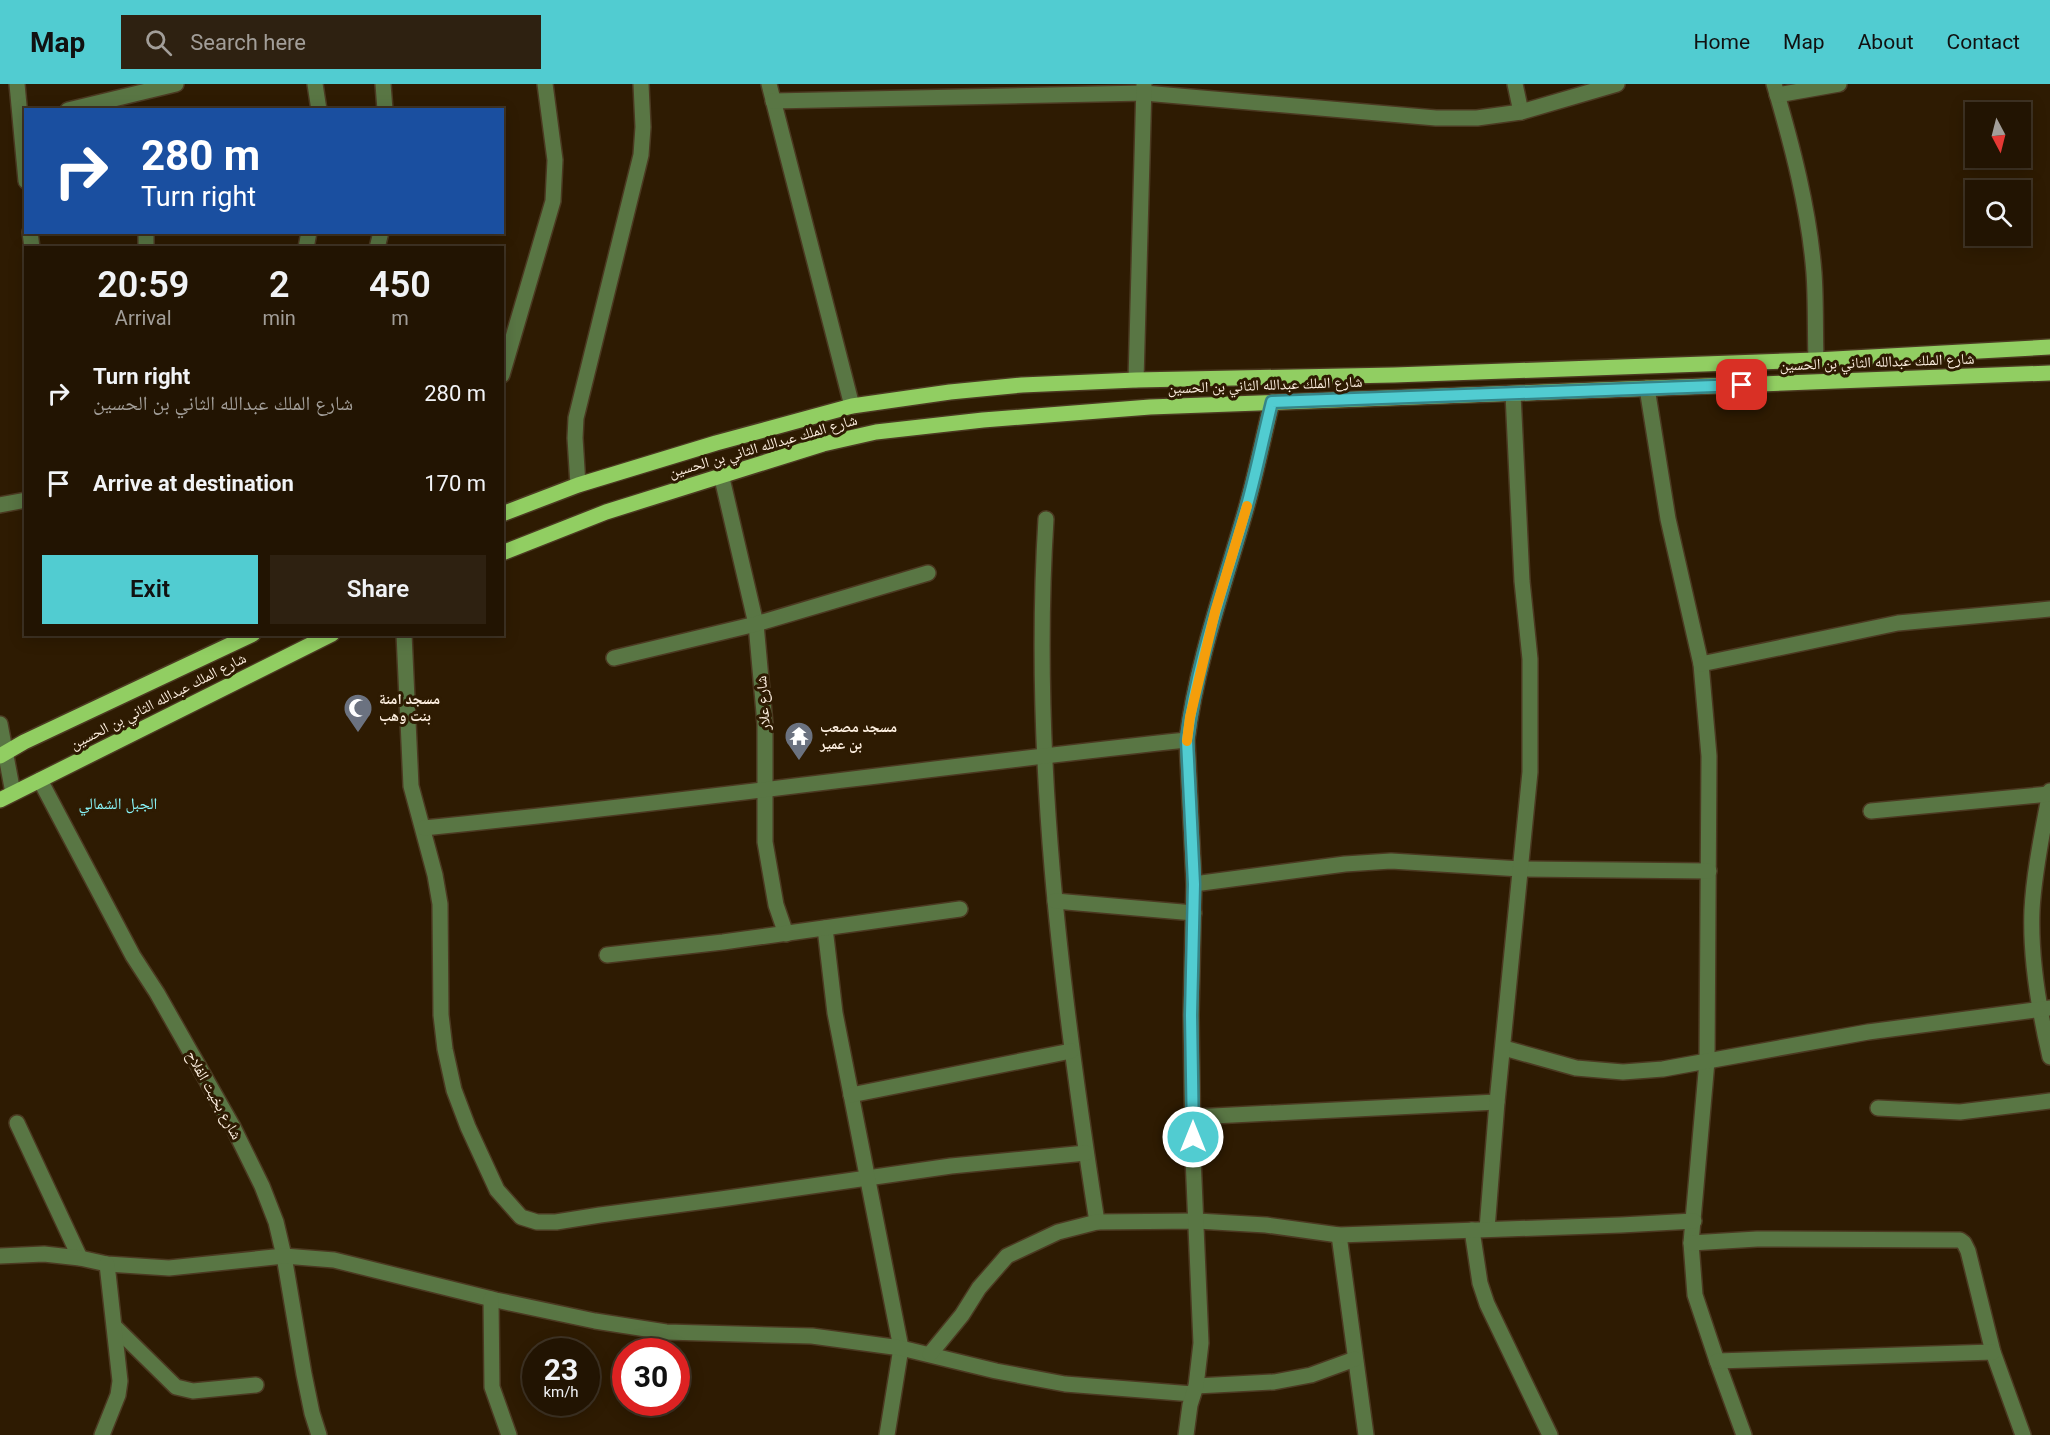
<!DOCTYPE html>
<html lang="en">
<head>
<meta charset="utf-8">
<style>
  body { margin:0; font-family:Roboto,"Noto Naskh Arabic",sans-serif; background:#2e2111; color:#f1f3f6; height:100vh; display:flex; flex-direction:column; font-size:22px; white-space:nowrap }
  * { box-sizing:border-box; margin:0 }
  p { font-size:20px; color:#a29e99 }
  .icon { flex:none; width:33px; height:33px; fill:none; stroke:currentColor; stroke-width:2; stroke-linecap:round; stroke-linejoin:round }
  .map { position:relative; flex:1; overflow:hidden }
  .drawer { position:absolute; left:24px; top:162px; width:480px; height:390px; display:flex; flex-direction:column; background:#221402; border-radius:0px; box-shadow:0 3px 15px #0003,0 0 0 2px #3f3324 }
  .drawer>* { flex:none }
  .banner { position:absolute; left:24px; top:24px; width:480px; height:126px; border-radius:0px; box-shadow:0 3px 15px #0003,0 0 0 2px #3f3324; background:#1a4fa0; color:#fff; overflow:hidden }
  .needle { width:39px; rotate:173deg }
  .tools { position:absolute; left:1965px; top:18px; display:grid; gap:12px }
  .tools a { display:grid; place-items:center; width:66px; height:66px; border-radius:0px; background:#221402; box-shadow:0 3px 15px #0003,0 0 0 2px #3f3324; font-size:30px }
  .speed { position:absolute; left:522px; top:1254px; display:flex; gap:12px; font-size:30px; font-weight:700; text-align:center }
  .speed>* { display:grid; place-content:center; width:78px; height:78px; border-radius:50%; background:#221402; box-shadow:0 3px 15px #0003,0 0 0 2px #3f3324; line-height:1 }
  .speed small { font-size:15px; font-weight:400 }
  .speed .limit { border:9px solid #d22; background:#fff; color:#111 }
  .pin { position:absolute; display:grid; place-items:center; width:51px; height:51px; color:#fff; margin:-26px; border-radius:12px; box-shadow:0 3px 9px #0006 }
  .me { position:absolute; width:66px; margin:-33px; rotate:0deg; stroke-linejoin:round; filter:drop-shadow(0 0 4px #0008) }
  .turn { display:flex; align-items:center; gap:21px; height:126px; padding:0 18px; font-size:27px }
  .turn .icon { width:78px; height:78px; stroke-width:2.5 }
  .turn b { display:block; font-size:42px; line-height:51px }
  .eta { display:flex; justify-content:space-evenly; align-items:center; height:102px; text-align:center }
  .eta b { font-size:36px; font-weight:600; line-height:42px }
  .primary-button { display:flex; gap:12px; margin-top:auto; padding:12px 18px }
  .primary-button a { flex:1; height:69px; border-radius:0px; background:#51ccd1; color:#111; font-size:24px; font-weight:600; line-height:69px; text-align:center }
  .primary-button a+a { background:#2e2111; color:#f1f3f6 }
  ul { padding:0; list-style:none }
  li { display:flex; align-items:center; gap:18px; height:90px; padding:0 18px }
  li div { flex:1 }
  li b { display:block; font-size:22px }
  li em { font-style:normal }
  header { display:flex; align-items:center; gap:36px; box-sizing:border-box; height:84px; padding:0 30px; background:#51ccd1; color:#111 }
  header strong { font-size:28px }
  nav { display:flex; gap:33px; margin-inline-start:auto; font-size:21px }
  .search { width:420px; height:54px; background:#2e2111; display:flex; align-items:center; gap:15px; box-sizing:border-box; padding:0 21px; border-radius:0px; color:#a29e99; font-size:22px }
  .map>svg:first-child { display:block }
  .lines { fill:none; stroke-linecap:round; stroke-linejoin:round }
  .minor-casing { stroke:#4b3921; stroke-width:18 }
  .major-casing { stroke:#4b3921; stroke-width:18 }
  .minor { stroke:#597644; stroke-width:15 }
  .major { stroke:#91ce62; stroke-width:15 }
  .route-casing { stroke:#358588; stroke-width:15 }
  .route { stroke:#51ccd1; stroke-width:10 }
  .slow { stroke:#f59e0b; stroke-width:10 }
  .labels { text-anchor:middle; stroke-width:6; stroke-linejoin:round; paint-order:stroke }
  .street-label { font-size:15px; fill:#fdefe0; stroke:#2e1b02 }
  .poi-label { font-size:15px; font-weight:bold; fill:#fdefe0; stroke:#2e1b02; text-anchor:start }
  .neighbourhood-label { font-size:16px; fill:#89f5f9; stroke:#2e1b02 }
</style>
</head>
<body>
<header>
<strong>Map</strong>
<div class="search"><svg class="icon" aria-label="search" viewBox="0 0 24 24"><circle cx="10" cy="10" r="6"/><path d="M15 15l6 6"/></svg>Search here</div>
<nav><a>Home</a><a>Map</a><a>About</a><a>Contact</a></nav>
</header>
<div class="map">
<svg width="2050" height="1351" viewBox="0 0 2050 1351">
  <rect width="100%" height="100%" fill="#2e1b02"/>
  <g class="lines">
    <g class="minor-casing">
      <g id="minor">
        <path d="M17 0 26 97"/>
        <path d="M315 0 319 26"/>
        <path d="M383 0 385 26"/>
        <path d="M769 0 852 322"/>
        <path d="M1515 0 1521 28"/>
        <path d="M1774 0C1792 61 1809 125 1814 189 1816 217 1815 247 1816 276"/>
        <path d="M1777 11 1839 0"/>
        <path d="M773 17 1144 9 1436 34H1477L1521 28 1617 0"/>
        <path d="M68 26 176 0"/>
        <path d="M30 148 32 164"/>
        <path d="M146 148V164"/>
        <path d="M306 164 309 148"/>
        <path d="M377 164 381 148"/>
        <path d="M502 291 553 117 555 76 545 0"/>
        <path d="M1136 296 1144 0"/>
        <path d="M1647 304 1668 435 1701 580 1709 672 1707 977 1691 1159 1695 1211 1717 1277 1744 1351"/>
        <path d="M721 390 756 540 765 640V758L776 821 786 850"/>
        <path d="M578 401 575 354 576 334 641 71 643 43 641 0"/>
        <path d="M0 421 26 416"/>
        <path d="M1046 435C1031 670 1061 906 1097 1138"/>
        <path d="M404 550 411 702 435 791 440 820 441 931 445 965 454 1006 468 1043 497 1106 521 1133 537 1138H556L600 1131 721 1115 951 1082 1086 1069"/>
        <path d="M614 574 756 540 928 489"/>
        <path d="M1701 580 1898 539 2050 525"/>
        <path d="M0 640 13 709"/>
        <path d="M40 696 133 872 157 909 233 1043 262 1102 276 1138 284 1172 304 1290 312 1329 319 1351"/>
        <path d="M2050 707C2043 746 2034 787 2032 826 2030 875 2039 926 2050 973"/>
        <path d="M1871 727 2049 710"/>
        <path d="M424 744C678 719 932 683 1187 656"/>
        <path d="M1194 800 1345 780 1391 777 1521 785 1709 787"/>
        <path d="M1055 817 1194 829"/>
        <path d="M825 844 835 929 901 1264 887 1351"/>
        <path d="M607 871 723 858 960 825"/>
        <path d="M1504 964 1576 984 1623 988 1663 985 1868 948 2050 924"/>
        <path d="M851 1011 1071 967"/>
        <path d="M1878 1024 1960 1028 2050 1017"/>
        <path d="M1193 1033 1497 1018"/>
        <path d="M17 1039 80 1174"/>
        <path d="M1487 1145 1497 1018 1530 688V575L1522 497 1513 310"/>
        <path d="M1472 1146 1480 1199 1487 1220 1550 1351"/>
        <path d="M1339 1151 1366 1351"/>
        <path d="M1691 1159 1757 1155 1960 1156 1964 1159 1968 1167 1993 1268 2023 1351"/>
        <path d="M0 1172 44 1170 80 1174 107 1180 169 1184 284 1172 334 1176 496 1216 595 1237 666 1248 812 1252 901 1264 996 1287 1065 1300 1193 1310"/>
        <path d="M491 1215 492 1303 509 1351"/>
        <path d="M115 1243 176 1303 193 1307 256 1301"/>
        <path d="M930 1270 962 1231 979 1204 1007 1172 1058 1148 1097 1138 1197 1137 1266 1141 1339 1151 1621 1141 1694 1137"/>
        <path d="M1717 1277 1993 1268"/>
        <path d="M1196 1302 1274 1298 1311 1291 1355 1275"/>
        <path d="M102 1351 118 1311 120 1297 107 1180"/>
        <path d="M1186 1351 1190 1321 1196 1302 1201 1259 1193 1073 1191 931 1194 800 1187 656C1196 580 1225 499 1246 425 1256 390 1263 354 1272 318"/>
      </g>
    </g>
    <g class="major-casing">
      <g id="major">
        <path d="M502 430 578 401 716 359 852 322 950 308 1022 301 1136 296 1394 291 1816 276 2050 263"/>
        <path d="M502 469 606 428 823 360 876 348 983 336 1150 323 2050 289"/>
        <path d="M0 672 24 658 253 550"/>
        <path d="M0 716 332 550"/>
      </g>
    </g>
    <use href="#minor" class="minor"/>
    <use href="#major" class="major"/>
  </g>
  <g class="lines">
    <g class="route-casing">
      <path id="route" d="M1193 1053 1191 931 1194 800 1187 656C1196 580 1225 499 1246 425 1256 390 1263 354 1272 318L1742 301"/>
    </g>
    <use href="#route" class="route"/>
    <path class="slow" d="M1187 657 1190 633 1215 528 1247 422"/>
  </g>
  <defs>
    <g id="mosque-pin" transform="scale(1.5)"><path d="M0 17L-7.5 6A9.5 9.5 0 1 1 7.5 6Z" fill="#6b7280" stroke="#2e1b02"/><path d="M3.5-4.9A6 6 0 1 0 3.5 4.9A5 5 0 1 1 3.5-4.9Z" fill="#fff"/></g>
    <g id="temple-pin" transform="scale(1.5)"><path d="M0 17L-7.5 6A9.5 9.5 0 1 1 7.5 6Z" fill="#6b7280" stroke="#2e1b02"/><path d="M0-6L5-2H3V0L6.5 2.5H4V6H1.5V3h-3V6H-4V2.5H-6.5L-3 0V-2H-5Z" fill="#fff"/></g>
  </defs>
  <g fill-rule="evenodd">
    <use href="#mosque-pin" x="358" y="624"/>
    <use href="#temple-pin" x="799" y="652"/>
  </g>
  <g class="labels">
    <g class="street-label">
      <text transform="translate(1877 278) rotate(-2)" y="5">شارع الملك عبدالله الثاني بن الحسين</text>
      <text transform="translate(1265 301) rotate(-2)" y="5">شارع الملك عبدالله الثاني بن الحسين</text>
      <text transform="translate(763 362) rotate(-16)" y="5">شارع الملك عبدالله الثاني بن الحسين</text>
      <text transform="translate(158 617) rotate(-27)" y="5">شارع الملك عبدالله الثاني بن الحسين</text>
      <text transform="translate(763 619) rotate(-94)" y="5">شارع علار</text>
      <text transform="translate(214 1011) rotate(61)" y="5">شارع بخيت الفلاح</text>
    </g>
    <g class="poi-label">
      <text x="379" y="620">مسجد امنة<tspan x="379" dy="17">بنت وهب</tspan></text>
      <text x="820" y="648">مسجد مصعب<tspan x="820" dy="17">بن عمير</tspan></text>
    </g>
    <g class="neighbourhood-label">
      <text x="118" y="725">الجبل الشمالي</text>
    </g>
  </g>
</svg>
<div class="tools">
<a><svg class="needle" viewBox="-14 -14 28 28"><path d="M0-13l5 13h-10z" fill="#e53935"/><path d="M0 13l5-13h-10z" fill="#a29e99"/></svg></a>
<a><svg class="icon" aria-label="search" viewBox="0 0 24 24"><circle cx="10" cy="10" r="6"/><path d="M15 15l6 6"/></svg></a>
</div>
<div class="speed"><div>23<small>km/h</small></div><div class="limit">30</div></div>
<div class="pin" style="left:1742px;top:301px;background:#d93025"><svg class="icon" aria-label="arrive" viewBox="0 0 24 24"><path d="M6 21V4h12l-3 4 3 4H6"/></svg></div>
<svg class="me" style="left:1193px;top:1053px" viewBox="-20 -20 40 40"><circle r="17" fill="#51ccd1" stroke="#fff" stroke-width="3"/><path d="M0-11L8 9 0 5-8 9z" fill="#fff"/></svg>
<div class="banner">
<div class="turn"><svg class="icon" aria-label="right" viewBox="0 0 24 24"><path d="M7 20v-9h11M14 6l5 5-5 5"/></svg><div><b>280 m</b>Turn right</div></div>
</div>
<section class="drawer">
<div class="eta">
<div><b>20:59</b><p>Arrival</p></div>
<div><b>2</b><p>min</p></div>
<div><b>450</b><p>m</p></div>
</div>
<ul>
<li><svg class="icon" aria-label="right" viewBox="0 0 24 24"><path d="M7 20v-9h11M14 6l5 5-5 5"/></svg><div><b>Turn right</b><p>شارع الملك عبدالله الثاني بن الحسين</p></div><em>280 m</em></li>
<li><svg class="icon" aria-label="arrive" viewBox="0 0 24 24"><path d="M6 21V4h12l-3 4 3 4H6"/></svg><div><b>Arrive at destination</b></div><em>170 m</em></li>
</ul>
<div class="primary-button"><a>Exit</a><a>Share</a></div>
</section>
</div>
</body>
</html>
